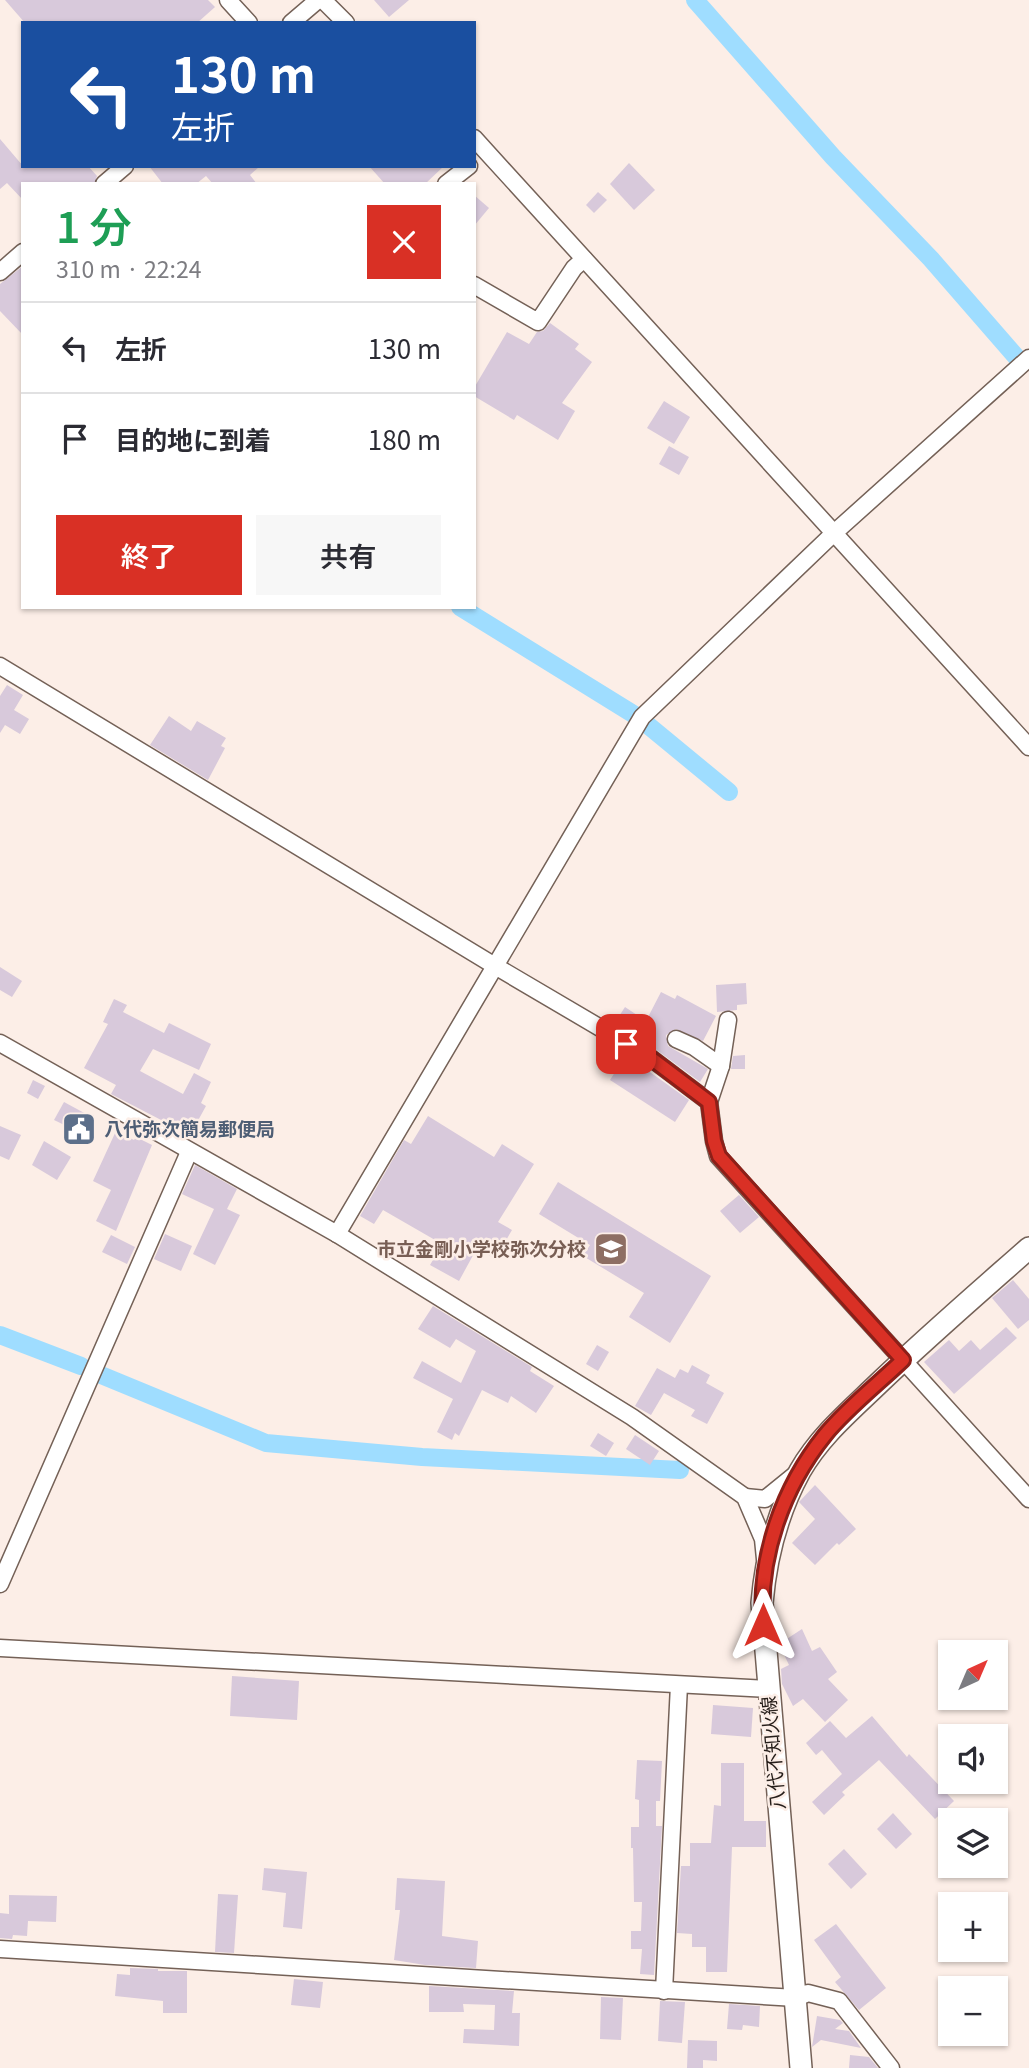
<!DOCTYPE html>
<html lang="ja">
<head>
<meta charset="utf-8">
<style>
  body { margin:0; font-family:Georgia,"Noto Sans JP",serif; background:#f7f7f7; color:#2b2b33; height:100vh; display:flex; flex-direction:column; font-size:26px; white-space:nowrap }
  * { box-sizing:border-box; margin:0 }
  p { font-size:23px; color:#7c7c81 }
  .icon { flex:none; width:38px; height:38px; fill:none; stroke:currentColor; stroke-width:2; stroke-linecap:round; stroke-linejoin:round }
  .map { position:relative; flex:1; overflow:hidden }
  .drawer { position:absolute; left:21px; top:182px; width:455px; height:427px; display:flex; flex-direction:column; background:#fff; border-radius:0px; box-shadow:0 2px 5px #0004 }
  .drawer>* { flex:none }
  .top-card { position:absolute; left:21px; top:21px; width:455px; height:147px; border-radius:0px; box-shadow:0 2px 5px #0004; background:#1a4fa0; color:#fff; overflow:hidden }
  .needle { width:46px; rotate:44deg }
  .buttons { position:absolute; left:938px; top:1640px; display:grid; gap:14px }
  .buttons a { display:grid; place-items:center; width:70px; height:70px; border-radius:0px; background:#fff; box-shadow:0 2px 5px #0004; font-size:35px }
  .pin { position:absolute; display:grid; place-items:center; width:60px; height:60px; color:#fff; margin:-30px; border-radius:14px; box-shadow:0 4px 10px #0006 }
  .me { position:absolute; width:77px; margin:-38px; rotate:0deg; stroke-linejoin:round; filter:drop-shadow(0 0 5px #0008) }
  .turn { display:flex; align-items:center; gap:24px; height:147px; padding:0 35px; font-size:32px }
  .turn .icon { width:91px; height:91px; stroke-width:2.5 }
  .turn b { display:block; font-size:49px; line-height:60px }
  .round { display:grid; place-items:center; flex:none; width:74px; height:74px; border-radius:0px; background:#f7f7f7 }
  .head { display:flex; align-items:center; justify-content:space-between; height:119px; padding:0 35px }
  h1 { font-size:42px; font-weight:600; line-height:52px; color:#1e9e55 }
  .action { display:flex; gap:14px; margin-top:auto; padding:14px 35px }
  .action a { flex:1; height:80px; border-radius:0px; background:#d93025; color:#fff; font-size:28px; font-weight:600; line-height:80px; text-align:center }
  .action a+a { background:#f7f7f7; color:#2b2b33 }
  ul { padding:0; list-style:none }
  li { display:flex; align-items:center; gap:21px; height:91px; padding:0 35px; border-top:2px solid #e1e1e2 }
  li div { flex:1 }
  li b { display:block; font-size:26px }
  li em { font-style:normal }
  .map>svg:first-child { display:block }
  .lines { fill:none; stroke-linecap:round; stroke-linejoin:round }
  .canal { stroke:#9fddff; stroke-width:18 }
  .building { fill:#d8c9db }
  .minor-casing { stroke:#746157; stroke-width:19 }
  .major-casing { stroke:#746157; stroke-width:24 }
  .minor { stroke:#fff; stroke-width:16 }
  .major { stroke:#fff; stroke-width:21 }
  .route-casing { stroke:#8d1f18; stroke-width:18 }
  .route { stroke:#d93025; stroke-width:12 }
  .labels { text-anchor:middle; stroke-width:5; stroke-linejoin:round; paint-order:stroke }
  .service-label { font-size:19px; font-weight:bold; fill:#4e5e75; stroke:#fceee7; text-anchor:start }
  .education-label { font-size:19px; font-weight:bold; fill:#785e54; stroke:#fceee7; text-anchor:end }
  .street-label { font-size:19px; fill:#261e1a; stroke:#fceee7 }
</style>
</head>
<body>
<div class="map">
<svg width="1029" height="2068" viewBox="0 0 1029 2068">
  <rect width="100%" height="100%" fill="#fceee7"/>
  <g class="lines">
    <g class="canal">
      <path d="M695 0 833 157 931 259 1018 359"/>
      <path d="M460 607 638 717 729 792"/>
      <path d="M0 1335 81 1366"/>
      <path d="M101 1375 266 1443 422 1457 680 1470"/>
    </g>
  </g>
  <g class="building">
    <path d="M5 0H208L215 7 197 23H25Z"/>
    <path d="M374 0H409L389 17Z"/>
    <path d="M0 139 23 166H88L97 176 94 184H23V200L7 183 0 189Z"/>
    <path d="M629 163 655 190 634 210 610 184Z"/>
    <path d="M149 166H260L250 175 257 184H213L206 176 196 184H163Z"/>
    <path d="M369 166H444L425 184H385Z"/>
    <path d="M598 192 607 200 594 213 586 205Z"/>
    <path d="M474 195 489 208 474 226Z"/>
    <path d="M23 266V335L0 311V284Z"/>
    <path d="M550 323 579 344 575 349 592 362 562 403 575 411 558 440 517 415 514 420 474 396V388L507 332 529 344 537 332 543 331Z"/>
    <path d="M664 401 690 417 674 444 647 428Z"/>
    <path d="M669 446 689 457 679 475 659 464Z"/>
    <path d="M7 685 23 695 14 710 29 719 20 734 5 725 0 733V696Z"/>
    <path d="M169 716 191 731 197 721 226 738 221 746 225 748 208 780 150 745Z"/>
    <path d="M0 967 22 981 12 997 0 990Z"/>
    <path d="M746 983 747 1004 737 1005V1010L717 1012 716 985Z"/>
    <path d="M661 992 675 999 677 995 716 1016 703 1041 676 1029 666 1035 668 1046 708 1069 700 1082 654 1048 614 1024 625 1007 646 1021Z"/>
    <path d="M114 999 127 1005 123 1012 164 1033 169 1023 211 1044 199 1070 153 1049 140 1071 183 1094 194 1073 211 1082 201 1103 206 1106 190 1135 111 1094 116 1085 84 1068 108 1024 103 1022Z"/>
    <path d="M626 1055 689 1100 675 1122 610 1080Z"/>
    <path d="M745 1055V1069H731L733 1056Z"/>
    <path d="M33 1080 45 1086 38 1099 27 1093Z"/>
    <path d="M64 1102 88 1115 79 1132 54 1120Z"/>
    <path d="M428 1116 494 1157 502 1144 534 1164 498 1222 512 1230 505 1242 502 1240 492 1257 477 1248 459 1281 430 1265 442 1244 383 1210 374 1224 360 1216 404 1140 411 1144Z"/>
    <path d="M0 1126 21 1135 9 1160 0 1156Z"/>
    <path d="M116 1131 134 1140 136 1137 152 1145 116 1231 96 1221 111 1190 93 1181Z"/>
    <path d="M44 1141 71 1157 57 1180 32 1165Z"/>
    <path d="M195 1165 237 1189 227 1209 240 1215 215 1265 193 1254 214 1209 182 1194Z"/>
    <path d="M558 1182 711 1276 670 1343 629 1317 644 1293 583 1256 590 1245 539 1214Z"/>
    <path d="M739 1195 759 1217 740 1233 720 1211Z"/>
    <path d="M165 1234 192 1246 181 1271 154 1259Z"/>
    <path d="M111 1235 135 1247 127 1264 102 1252Z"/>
    <path d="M1013 1280 1029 1299V1320L1018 1329 992 1298Z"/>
    <path d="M433 1306 532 1367 530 1371 554 1386 536 1413 511 1396 508 1403 482 1390 459 1436 455 1433 452 1440 437 1432 453 1399 413 1378 422 1361 461 1383 476 1351 456 1339 450 1348 418 1329Z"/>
    <path d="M1006 1327 1017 1338 954 1394 924 1362 949 1340 959 1351 971 1340 980 1350Z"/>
    <path d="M597 1345 609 1352 598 1371 586 1364Z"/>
    <path d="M692 1365 710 1375 706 1383 724 1393 707 1424 691 1416 695 1410 664 1393 651 1415 635 1406 657 1368 675 1378 680 1369 688 1373Z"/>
    <path d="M598 1433 614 1443 606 1456 590 1446Z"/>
    <path d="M635 1435 659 1451 650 1465 626 1449Z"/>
    <path d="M815 1485 856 1529 839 1545 837 1543 815 1565 792 1543 815 1519 799 1502Z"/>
    <path d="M802 1629 812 1651 820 1647 837 1672 828 1679 848 1700 825 1722 803 1699 793 1706 782 1684 781 1669 789 1665 779 1644Z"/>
    <path d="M232 1676 299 1681 297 1720 230 1716Z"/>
    <path d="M713 1705 753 1708 751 1737 711 1734Z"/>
    <path d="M872 1716 907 1757 909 1754 954 1801 935 1819 879 1760 842 1792 845 1795 824 1815 812 1802 842 1774 822 1750 816 1755 806 1743 830 1721 846 1738Z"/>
    <path d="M637 1760 662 1761 660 1801H656V1826H662L654 1975 640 1974 642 1949H631V1931H641L642 1902H634L633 1848H631V1827H639V1800L635 1799Z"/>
    <path d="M721 1763H744V1821H766V1847H732L727 1972H706V1947H692V1934L677 1933 681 1866H690V1843H711L714 1805 721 1806Z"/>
    <path d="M893 1813 912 1834 896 1849 877 1829Z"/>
    <path d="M844 1849 867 1874 851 1889 828 1864Z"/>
    <path d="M264 1868 307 1872 302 1929 283 1927 286 1893 262 1890Z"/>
    <path d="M397 1878 445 1881 442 1936 478 1941 476 1968 425 1965 394 1960 400 1910H395Z"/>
    <path d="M218 1894 238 1895 234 1953 215 1952Z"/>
    <path d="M9 1895 57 1896 56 1922 28 1921 27 1936 13 1935 12 1939 0 1938V1913L9 1914Z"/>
    <path d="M836 1924 886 1988 859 2010 835 1982 841 1977 814 1940Z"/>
    <path d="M130 1968 158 1969V1971H187V2013H163V2001L115 1996 117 1974 130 1975Z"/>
    <path d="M294 1979 323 1982 320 2008 291 2005Z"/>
    <path d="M429 1986 514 1991 512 2013H520L519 2046 463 2043 464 2029 494 2030 495 2005 463 2004 464 2012H429Z"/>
    <path d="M601 1997 623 1998 621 2040 600 2039Z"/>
    <path d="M660 2001 685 2002 682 2043 658 2041Z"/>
    <path d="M729 2004 760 2006 759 2027 743 2025 742 2030 727 2029Z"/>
    <path d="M817 2016 840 2020 843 2023 835 2029 849 2031 861 2048 821 2040 812 2047Z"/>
    <path d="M688 2040 717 2041V2061L703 2060V2068H687Z"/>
    <path d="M850 2055 869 2057 878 2068H849Z"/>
  </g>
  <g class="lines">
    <g class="minor-casing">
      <g id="minor">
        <path d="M228 0 249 23"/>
        <path d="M323 0 346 23"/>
        <path d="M291 23 318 0"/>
        <path d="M474 138 1029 747"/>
        <path d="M104 184 125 166"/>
        <path d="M446 184 469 166"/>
        <path d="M0 272 23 252"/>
        <path d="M474 285 538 322 574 268 584 259"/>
        <path d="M0 666 495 966 648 1056 709 1102 714 1141 718 1156 1029 1499"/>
        <path d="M676 1039 694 1047 721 1066"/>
        <path d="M0 1043 337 1234 632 1417 745 1497 763 1539 765 1559"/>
        <path d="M709 1102 721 1066 728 1020"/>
        <path d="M337 1234 642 717 834 533 1029 358"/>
        <path d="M745 1497 765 1499 796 1474"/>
        <path d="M0 1584 189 1152"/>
        <path d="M0 1648 768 1689"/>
        <path d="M0 1949 796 1998 808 1993 839 2001 891 2068"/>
        <path d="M664 1991 679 1685"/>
      </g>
    </g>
    <g class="major-casing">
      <path id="major" d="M801 2068 762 1603C766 1556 777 1513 800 1471 820 1436 850 1411 878 1384 927 1337 978 1293 1029 1248"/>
    </g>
    <use href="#minor" class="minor"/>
    <use href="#major" class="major"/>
  </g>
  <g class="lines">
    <g class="route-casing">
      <path id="route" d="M626 1044 648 1056 709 1102 714 1141 719 1156 903 1360C879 1383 846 1409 825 1435 783 1487 758 1557 763 1625"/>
    </g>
    <use href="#route" class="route"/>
  </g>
  <defs>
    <g id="civic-square" transform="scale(1.75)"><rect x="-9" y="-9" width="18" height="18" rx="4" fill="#5c6f8a" stroke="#fceee7"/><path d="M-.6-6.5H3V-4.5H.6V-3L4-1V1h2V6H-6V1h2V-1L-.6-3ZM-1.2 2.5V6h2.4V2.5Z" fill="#fff"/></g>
    <g id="school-square" transform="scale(1.75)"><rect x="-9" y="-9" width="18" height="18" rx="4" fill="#8d6e63" stroke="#fceee7"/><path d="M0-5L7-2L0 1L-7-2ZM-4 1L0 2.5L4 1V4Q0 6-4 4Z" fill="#fff"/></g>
  </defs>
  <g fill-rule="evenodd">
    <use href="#civic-square" x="79" y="1129"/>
    <use href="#school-square" x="611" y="1249"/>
  </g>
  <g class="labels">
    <g class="service-label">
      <text x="104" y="1136">八代弥次簡易郵便局</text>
    </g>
    <g class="education-label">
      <text x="586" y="1256">市立金剛小学校弥次分校</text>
    </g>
    <g class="street-label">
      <text transform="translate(773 1753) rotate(-95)" y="7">八代不知火線</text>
    </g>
  </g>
</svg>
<div class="buttons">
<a><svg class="needle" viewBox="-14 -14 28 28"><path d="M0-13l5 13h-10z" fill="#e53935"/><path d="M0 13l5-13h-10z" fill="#7c7c81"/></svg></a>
<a><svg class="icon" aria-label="sound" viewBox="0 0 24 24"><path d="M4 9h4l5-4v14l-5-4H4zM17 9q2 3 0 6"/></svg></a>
<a><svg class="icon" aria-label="layers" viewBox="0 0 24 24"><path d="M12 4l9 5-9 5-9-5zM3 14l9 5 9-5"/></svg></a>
<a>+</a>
<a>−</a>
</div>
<div class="pin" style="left:626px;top:1044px;background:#d93025"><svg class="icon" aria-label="arrive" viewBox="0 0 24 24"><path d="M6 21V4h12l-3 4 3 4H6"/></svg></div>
<svg class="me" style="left:763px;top:1625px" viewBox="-20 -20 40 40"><path d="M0-17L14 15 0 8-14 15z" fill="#d93025" stroke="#fff" stroke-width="4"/></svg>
<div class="top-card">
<div class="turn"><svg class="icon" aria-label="left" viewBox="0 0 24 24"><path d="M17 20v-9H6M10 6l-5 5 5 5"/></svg><div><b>130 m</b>左折</div></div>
</div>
<section class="drawer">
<div class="head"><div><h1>1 分</h1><p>310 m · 22:24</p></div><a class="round" style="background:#d93025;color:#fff"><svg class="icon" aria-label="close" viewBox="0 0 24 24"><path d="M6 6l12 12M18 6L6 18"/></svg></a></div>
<ul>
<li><svg class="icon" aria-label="left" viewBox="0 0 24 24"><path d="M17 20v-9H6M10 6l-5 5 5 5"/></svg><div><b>左折</b></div><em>130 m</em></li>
<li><svg class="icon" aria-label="arrive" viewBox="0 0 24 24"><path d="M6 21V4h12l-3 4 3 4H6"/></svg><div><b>目的地に到着</b></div><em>180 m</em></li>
</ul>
<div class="action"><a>終了</a><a>共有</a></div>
</section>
</div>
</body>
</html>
